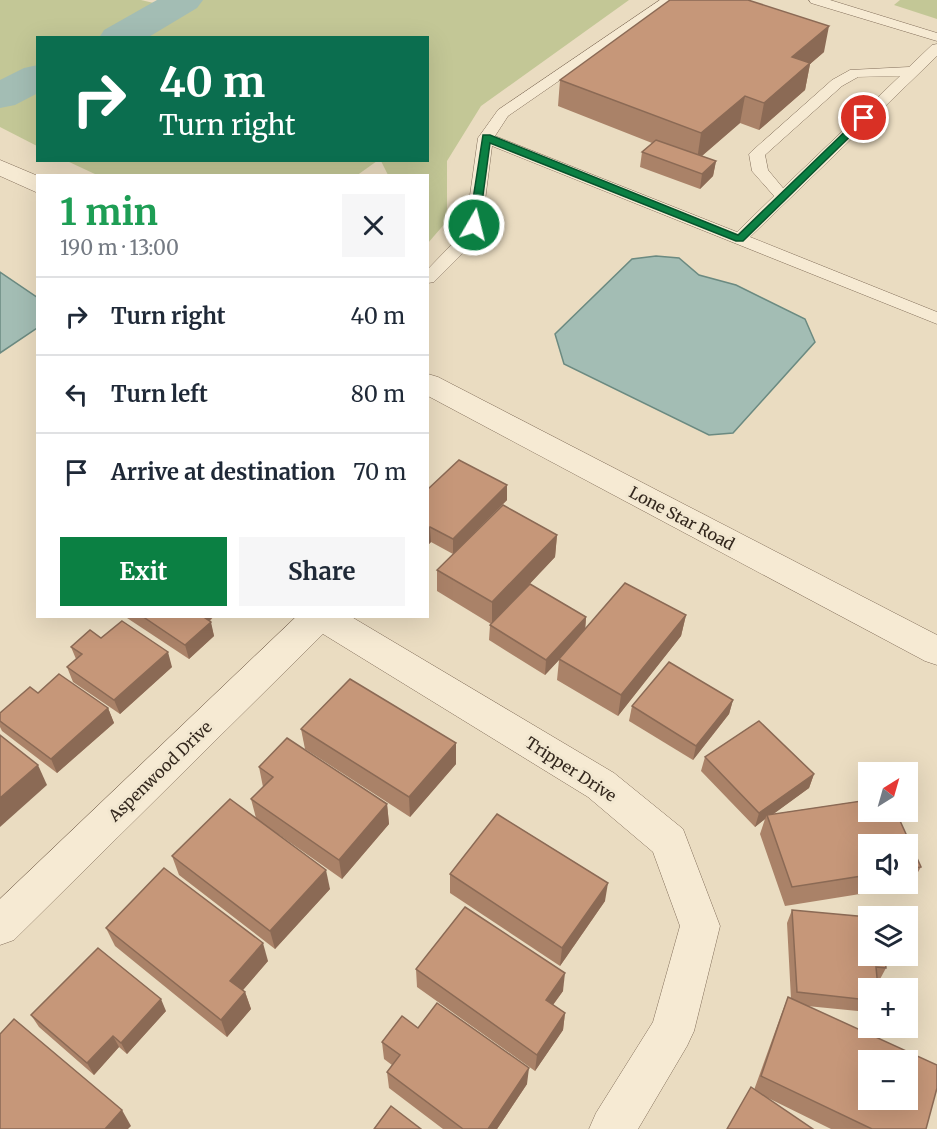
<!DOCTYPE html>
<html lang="en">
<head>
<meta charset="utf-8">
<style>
  body { margin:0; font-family:Merriweather,serif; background:#f6f6f7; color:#1f2937; height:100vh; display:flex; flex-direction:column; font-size:22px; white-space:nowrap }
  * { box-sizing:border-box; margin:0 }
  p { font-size:20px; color:#747a83 }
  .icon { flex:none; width:33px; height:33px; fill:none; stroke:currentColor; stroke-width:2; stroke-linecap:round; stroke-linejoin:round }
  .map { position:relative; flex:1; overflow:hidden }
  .panel { position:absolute; left:36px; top:174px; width:393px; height:444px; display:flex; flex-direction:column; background:#fff; border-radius:0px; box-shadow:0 6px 24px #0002 }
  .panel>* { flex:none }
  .top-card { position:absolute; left:36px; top:36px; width:393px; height:126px; border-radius:0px; box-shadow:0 6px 24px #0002; background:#0b6e4f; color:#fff; overflow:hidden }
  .needle { width:39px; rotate:37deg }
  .fabs { position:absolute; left:858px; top:762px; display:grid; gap:12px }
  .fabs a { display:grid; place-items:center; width:60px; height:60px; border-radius:0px; background:#fff; box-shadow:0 6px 24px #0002; font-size:30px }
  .pin { position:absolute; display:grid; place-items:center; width:51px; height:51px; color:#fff; margin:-26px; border:3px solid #fff; border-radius:50%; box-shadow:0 2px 6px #0007 }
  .me { position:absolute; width:66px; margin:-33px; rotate:8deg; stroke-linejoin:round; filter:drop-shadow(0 0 4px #0008) }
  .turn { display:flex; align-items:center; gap:21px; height:126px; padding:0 24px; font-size:27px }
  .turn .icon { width:78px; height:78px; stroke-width:2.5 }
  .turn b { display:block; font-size:42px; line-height:51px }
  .round { display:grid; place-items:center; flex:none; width:63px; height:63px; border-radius:0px; background:#f6f6f7 }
  .overview { display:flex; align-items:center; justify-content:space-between; height:102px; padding:0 24px }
  h1 { font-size:36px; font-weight:700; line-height:45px; color:#1e9e55 }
  .button { display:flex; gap:12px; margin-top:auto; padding:12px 24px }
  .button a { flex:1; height:69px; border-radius:0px; background:#0b8043; color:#fff; font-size:24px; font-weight:700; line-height:69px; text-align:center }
  .button a+a { background:#f6f6f7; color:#1f2937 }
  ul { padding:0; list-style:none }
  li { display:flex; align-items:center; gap:18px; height:78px; padding:0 24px; border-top:2px solid #e0e1e3 }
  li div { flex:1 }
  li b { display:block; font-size:22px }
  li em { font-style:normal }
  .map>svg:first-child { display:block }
  .green { fill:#c3c796 }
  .water { fill:#a3bdb4; stroke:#6b8a81; stroke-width:1.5 }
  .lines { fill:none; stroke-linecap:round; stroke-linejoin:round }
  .river { fill:#a3bdb4; fill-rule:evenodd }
  .service-casing { stroke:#826e5a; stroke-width:1 }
  .minor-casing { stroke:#826e5a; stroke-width:1 }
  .tertiary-casing { stroke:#826e5a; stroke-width:1 }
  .service { fill:#f6ead3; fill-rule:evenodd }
  .minor { fill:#f6ead3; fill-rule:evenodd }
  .tertiary { fill:#f6ead3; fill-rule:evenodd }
  .wall { fill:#aa8268; fill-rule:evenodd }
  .shaded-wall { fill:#8b6a55 }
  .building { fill:#c69779; stroke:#8b6a55; stroke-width:1.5; fill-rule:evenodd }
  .route { fill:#0b8043; stroke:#07532c; stroke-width:1.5 }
  .labels { text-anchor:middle; stroke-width:6; stroke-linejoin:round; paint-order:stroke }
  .street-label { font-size:16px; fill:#33271d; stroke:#f2e7d0 }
</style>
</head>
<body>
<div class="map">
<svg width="937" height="1129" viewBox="0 0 937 1129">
  <rect width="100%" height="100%" fill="#eadcc1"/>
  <g class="green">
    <path d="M0 0H141L179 9 194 0H629L481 106 447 161V221L428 243V176L388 175 381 161 428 160V38H38L37 146 0 127Z"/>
    <path d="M900 0H937V19L894 5Z"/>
    <path d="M67 161H377L356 176 97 175Z"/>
  </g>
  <g class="water">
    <path d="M656 256 679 258 699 275 736 285 805 319 815 342 733 433 709 435 564 364 555 334 632 259Z"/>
    <path d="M0 272 38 298 37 328 0 353Z"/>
  </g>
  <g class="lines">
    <g class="river">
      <path d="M157 0H203L197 8 147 38H99L104 30Z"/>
      <path d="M38 65V93L15 105 0 108V80L24 68Z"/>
    </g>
    <g class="service-casing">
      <g id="service">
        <path d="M660 0H676L508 116 495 136 737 232 774 196 752 171 749 154 752 151 832 80 850 70 909 67 932 45 937 44V56L750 237 937 312V324L492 146 482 224 469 247 434 282 428 283V269L456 240 466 224 478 138 498 110ZM900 76 783 188 768 170 765 155 842 86 858 77Z"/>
        <path d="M809 0H830L937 33V41L811 3Z"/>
      </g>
    </g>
    <g class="minor-casing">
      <path id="minor" d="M297 616H350L614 773 683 829 720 926 694 1031 687 1046 638 1129H589L596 1113 653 1022 680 926 653 852 588 797 323 634 14 940 0 945V899Z"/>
    </g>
    <g class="tertiary-casing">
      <g id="tertiary">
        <path d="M0 160 38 176V193L0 176Z"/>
        <path d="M428 374 438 377 937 635V665L925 661 428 396Z"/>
      </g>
    </g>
    <use href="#service" class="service"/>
    <use href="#minor" class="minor"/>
    <use href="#tertiary" class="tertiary"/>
  </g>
  <g class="wall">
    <path d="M824 52 810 64 805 90 759 130 740 123 702 156 716 161 713 176 700 189 640 167 642 152 652 143 558 106 560 80Z"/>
    <path d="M428 489 507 500 475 532 557 535 555 557 496 619 586 617 585 629 686 615 681 636 618 716 557 680 559 660 545 675 489 640 490 625 491 624 437 591V570L453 554 431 542 428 545Z"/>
    <path d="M124 616H214L210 621 214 636 189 659Z"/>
    <path d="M101 638 172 667 120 714 73 682 67 667 76 659 71 647Z"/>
    <path d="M38 693 108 708 114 723 57 773 2 731 0 727V713Z"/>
    <path d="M733 700 729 714 693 760 629 721 632 706Z"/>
    <path d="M759 721 814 774 809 788 773 814 868 800V812H896L921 867 910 886 785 906 760 834 765 819 755 827 701 771 705 757ZM868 844H908V884H868Z"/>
    <path d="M301 729 456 764 410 817 305 749Z"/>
    <path d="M259 767 387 804 389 824 342 879 278 834 330 889 275 949 179 875 172 856 256 818 251 799 263 787Z"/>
    <path d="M450 874 605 901 560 966 450 893Z"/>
    <path d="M792 910 886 968 879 981 877 980 868 988V1012L807 1006 926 1129H831L766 1097 754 1090 781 1015 788 997 791 999 787 923Z"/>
    <path d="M106 928 268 961 243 990 245 992 251 1009 227 1037 115 946Z"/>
    <path d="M416 969 563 991 553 1005 565 1013 563 1030 535 1071 417 987Z"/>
    <path d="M166 1011 127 1054 119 1047 94 1075 39 1027 31 1015Z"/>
    <path d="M418 1028 527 1084 497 1129H443L389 1088 387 1072 392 1065 384 1059 382 1042Z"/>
  </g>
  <g class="shaded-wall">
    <path d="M829 26 824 52 810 64 805 90 759 130 764 103 792 57Z"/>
    <path d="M745 96 740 123 697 160 701 133Z"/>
    <path d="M716 161 713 176 700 189 702 174Z"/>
    <path d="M507 485V500L453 554V539Z"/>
    <path d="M430 527 431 542 428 545V529Z"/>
    <path d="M557 535 555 557 492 624V602Z"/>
    <path d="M686 615 681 636 618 716 621 695Z"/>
    <path d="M198 616H214L201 628Z"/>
    <path d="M586 617 585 632 545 675 546 660Z"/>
    <path d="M211 622 214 636 189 659 185 645Z"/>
    <path d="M168 652 172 667 120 714 114 700Z"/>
    <path d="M733 700 729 714 693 760 696 746Z"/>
    <path d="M108 708 114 723 57 773 51 759Z"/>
    <path d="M456 743V764L410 817 409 797Z"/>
    <path d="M38 765 47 785 0 827V798Z"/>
    <path d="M814 774 809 788 768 818 767 815 765 819 755 827 759 813Z"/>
    <path d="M387 804 389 824 342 879 339 860Z"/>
    <path d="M326 870 330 889 275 949 270 931Z"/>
    <path d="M608 883 605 901 560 966 562 948Z"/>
    <path d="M263 943 268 961 236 998 230 981Z"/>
    <path d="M565 973 563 991 544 1017 546 1000Z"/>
    <path d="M245 992 251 1009 227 1037 221 1020Z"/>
    <path d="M161 999 166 1011 127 1054 121 1043Z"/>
    <path d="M565 1013 563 1030 535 1071 537 1055Z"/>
    <path d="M113 1036 119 1047 94 1075 87 1063Z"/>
    <path d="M529 1068 527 1084 497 1129H488Z"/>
    <path d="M122 1110 131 1126 128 1129H105Z"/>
  </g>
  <g class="building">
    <path d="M670 0H748L829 26 792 57 810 63 764 103 745 96 701 133 560 80Z"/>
    <path d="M656 140 716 161 702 174 642 152Z"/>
    <path d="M459 460 507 485 453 539 430 527 428 529V489Z"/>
    <path d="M503 505 557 535 492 602 437 570Z"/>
    <path d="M625 583 686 615 621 695 559 659Z"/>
    <path d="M530 584 586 617 546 660 490 625Z"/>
    <path d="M142 616H202L211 622 185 645Z"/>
    <path d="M122 621 168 652 114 700 67 667 82 654 71 647 90 630 101 638Z"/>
    <path d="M669 662 733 700 696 746 632 706Z"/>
    <path d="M59 674 108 708 51 759 0 721V713L30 687 38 693Z"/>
    <path d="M350 679 456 743 409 797 301 729Z"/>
    <path d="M759 721 814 774 759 813 705 757Z"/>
    <path d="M0 735 38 765 0 798Z"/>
    <path d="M287 738 387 804 339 860 251 799 273 777 259 767Z"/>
    <path d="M230 799 326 870 270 931 172 856Z"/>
    <path d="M868 800V812H896L921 867 908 869V844H868V875L792 887 767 815Z"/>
    <path d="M497 814 608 883 562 948 450 874Z"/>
    <path d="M164 868 263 943 230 981 245 992 221 1020 106 928Z"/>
    <path d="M465 907 565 973 546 1000 565 1013 537 1055 416 969Z"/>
    <path d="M792 910 868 917V956H885L886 968 876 967 878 988H868V1000L797 992Z"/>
    <path d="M98 948 161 999 121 1043 113 1036 87 1063 31 1015Z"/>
    <path d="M788 997 937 1065V1088L926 1129H872L761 1076ZM868 1060H908V1100H868Z"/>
    <path d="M437 1003 529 1068 488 1129H463L387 1072 400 1055 382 1042 402 1016 418 1028Z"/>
    <path d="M14 1019 122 1110 105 1129H0V1034Z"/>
    <path d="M751 1087 813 1129H727Z"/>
    <path d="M391 1106 421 1129H374Z"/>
  </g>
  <path class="route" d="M861 116 869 118 743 241H736L490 143 479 225 474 228 469 225 483 135H490L738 235Z"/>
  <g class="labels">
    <g class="street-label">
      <text transform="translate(682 518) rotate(28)" y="6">Lone Star Road</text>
      <text transform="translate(571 769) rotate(33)" y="6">Tripper Drive</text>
      <text transform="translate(160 771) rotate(-44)" y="6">Aspenwood Drive</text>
    </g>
  </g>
</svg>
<div class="fabs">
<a><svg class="needle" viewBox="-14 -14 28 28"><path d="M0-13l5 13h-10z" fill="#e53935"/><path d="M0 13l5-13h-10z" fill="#747a83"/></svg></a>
<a><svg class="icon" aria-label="sound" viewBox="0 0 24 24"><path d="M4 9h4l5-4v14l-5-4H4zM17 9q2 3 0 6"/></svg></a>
<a><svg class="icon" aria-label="layers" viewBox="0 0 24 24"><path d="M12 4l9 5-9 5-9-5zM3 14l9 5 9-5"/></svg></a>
<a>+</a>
<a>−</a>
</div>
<div class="pin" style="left:864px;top:118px;background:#d93025"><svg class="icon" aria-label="arrive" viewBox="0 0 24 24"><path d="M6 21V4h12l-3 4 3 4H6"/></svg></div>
<svg class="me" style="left:474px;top:225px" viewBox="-20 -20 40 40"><circle r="17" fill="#0b8043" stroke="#fff" stroke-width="3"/><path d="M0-11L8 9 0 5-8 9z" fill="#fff"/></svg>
<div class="top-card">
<div class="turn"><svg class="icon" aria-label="right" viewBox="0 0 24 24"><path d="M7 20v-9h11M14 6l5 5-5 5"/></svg><div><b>40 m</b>Turn right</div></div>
</div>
<section class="panel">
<div class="overview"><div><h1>1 min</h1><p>190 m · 13:00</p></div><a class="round"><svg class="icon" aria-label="close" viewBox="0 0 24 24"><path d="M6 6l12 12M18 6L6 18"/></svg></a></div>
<ul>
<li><svg class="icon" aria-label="right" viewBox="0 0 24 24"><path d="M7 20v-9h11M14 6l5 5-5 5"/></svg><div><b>Turn right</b></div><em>40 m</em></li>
<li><svg class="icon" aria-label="left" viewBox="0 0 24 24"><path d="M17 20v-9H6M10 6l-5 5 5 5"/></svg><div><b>Turn left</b></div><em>80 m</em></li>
<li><svg class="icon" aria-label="arrive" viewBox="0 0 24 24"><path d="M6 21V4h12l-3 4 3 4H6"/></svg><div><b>Arrive at destination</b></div><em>70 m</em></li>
</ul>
<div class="button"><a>Exit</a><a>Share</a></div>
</section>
</div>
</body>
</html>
